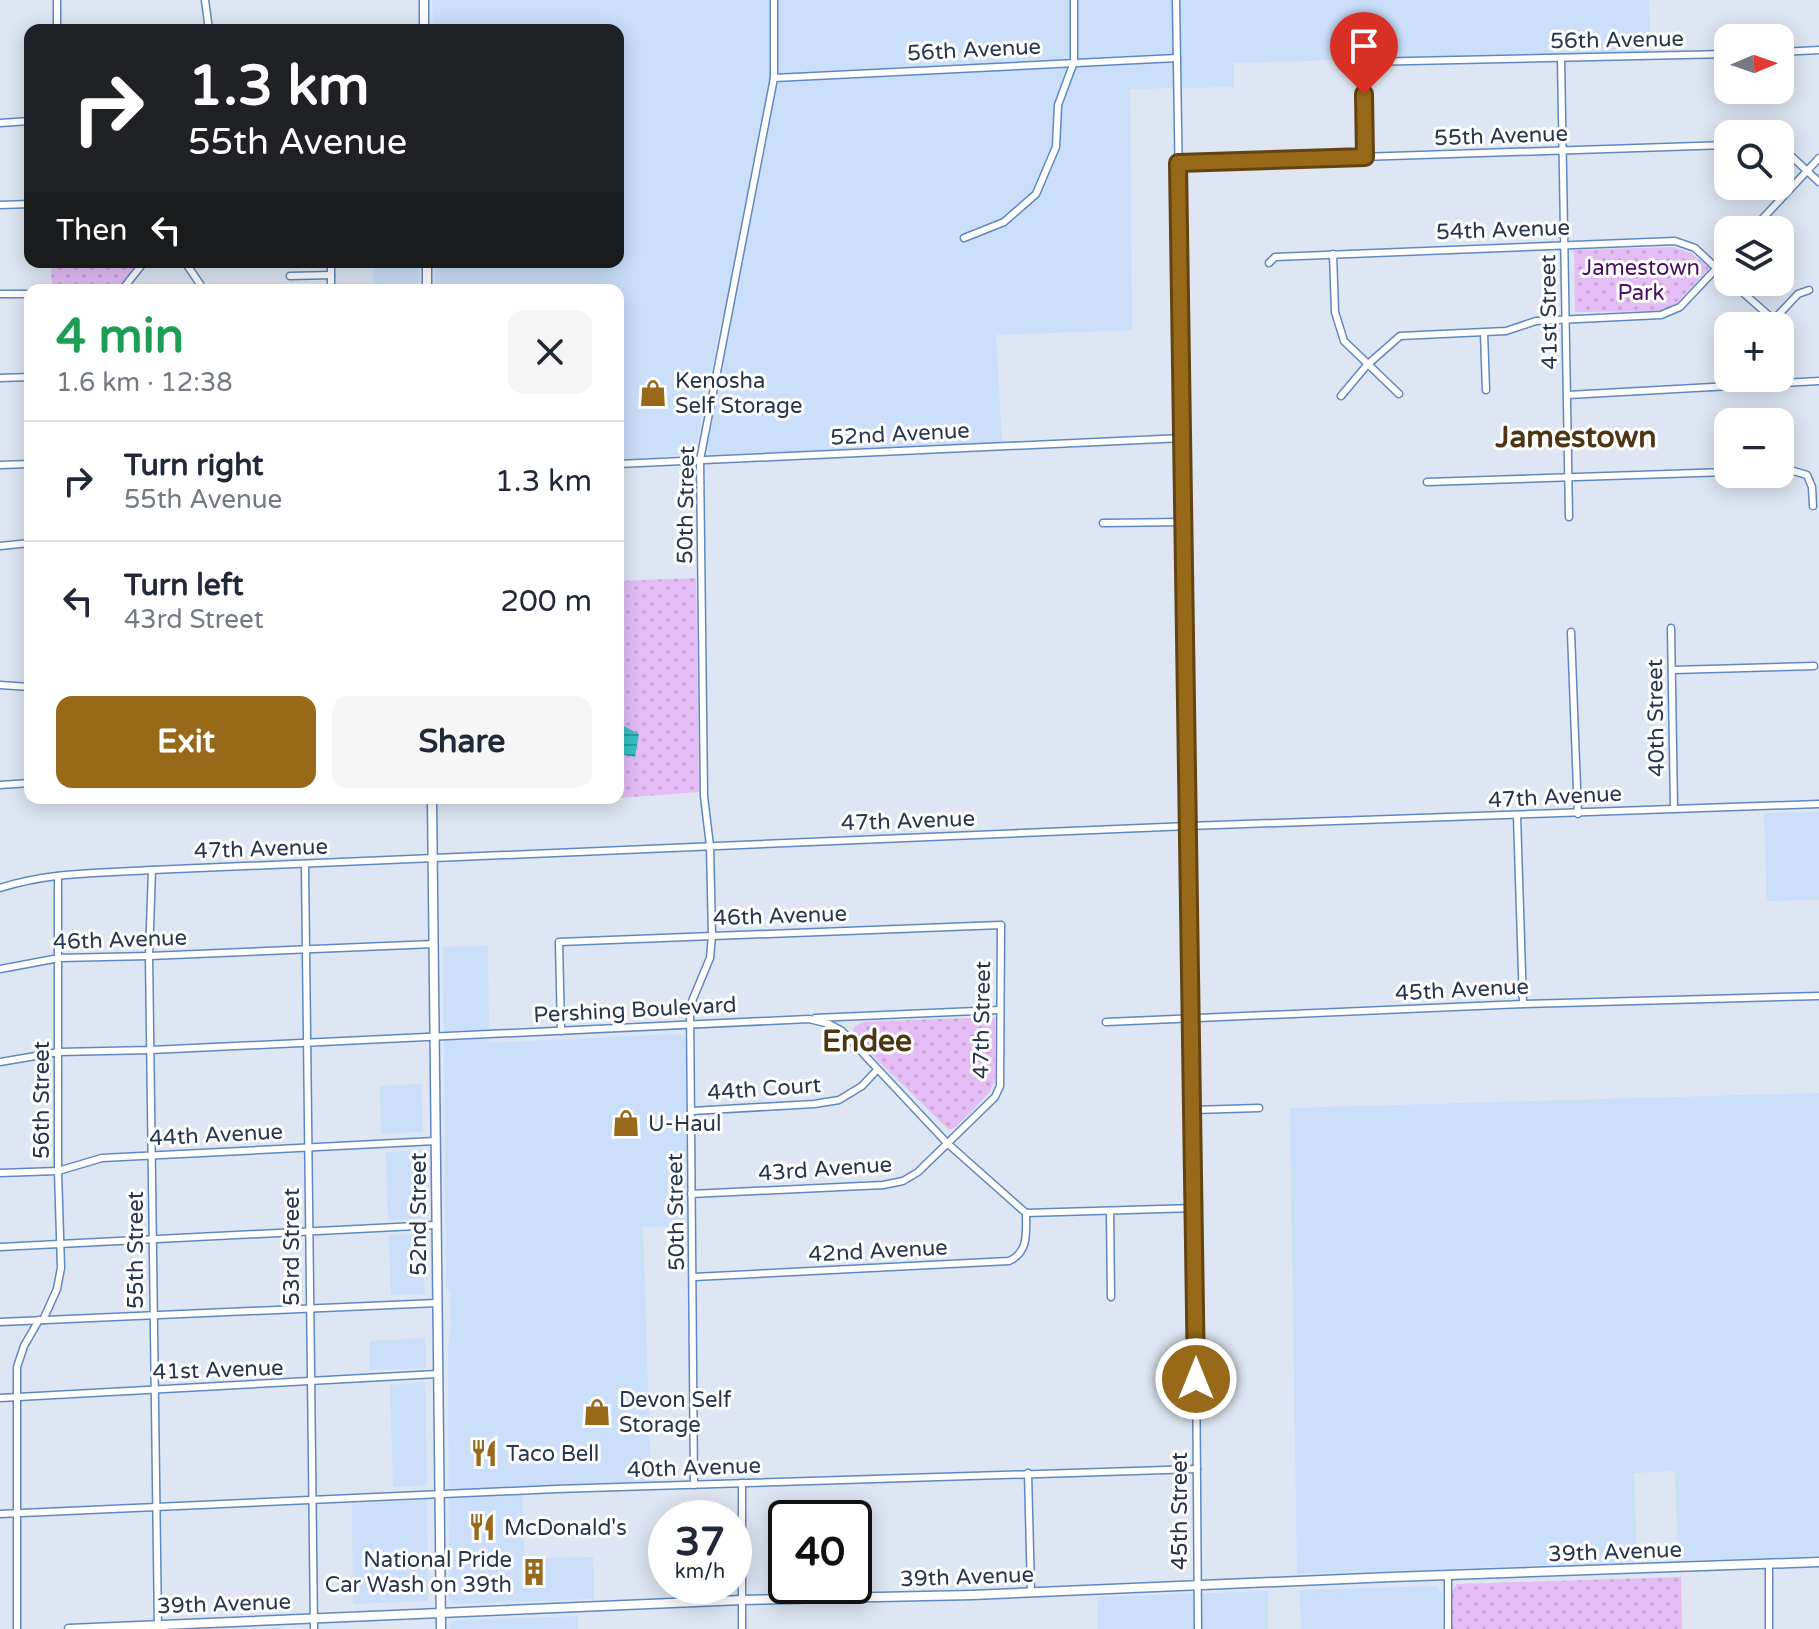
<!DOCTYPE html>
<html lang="en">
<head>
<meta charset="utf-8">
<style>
  body { margin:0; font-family:"Varela Round",sans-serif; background:#f6f6f7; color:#1f2937; height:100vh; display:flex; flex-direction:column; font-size:30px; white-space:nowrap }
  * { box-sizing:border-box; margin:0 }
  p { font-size:26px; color:#747a83 }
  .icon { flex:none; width:44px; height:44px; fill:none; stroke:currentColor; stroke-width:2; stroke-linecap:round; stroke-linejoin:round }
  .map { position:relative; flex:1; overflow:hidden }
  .side { position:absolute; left:24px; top:284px; width:600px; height:520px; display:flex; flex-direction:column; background:#fff; border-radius:16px; box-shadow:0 4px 20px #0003 }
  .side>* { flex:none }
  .hud { position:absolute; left:24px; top:24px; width:600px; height:244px; border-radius:16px; box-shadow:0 4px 20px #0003; background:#202124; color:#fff; overflow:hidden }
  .needle { width:52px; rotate:88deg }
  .fabs { position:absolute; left:1714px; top:24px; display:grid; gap:16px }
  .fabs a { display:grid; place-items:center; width:80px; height:80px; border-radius:16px; background:#fff; box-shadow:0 4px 20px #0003; font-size:40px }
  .speed { position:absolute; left:648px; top:1500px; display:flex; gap:16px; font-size:40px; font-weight:700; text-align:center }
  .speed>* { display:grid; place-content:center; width:104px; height:104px; border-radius:50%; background:#fff; box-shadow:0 4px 20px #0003; line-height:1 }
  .speed small { font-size:20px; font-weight:400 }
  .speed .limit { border:4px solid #111; border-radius:12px; background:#fff; color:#111 }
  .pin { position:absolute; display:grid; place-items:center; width:68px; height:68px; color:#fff; margin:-82px -34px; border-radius:50% 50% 50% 0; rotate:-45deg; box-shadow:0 0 8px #0007 }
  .pin .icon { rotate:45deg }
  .me { position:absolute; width:88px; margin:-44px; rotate:0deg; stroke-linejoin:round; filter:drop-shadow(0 0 6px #0008) }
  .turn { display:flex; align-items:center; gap:28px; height:168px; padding:0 32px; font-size:36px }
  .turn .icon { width:104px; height:104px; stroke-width:2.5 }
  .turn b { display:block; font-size:56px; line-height:68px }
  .then { display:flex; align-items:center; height:76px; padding:0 32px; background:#0003; gap:16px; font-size:30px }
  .round { display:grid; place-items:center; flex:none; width:84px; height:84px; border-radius:16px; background:#f6f6f7 }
  .overview { display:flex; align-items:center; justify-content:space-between; height:136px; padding:0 32px }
  h1 { font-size:48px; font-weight:700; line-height:60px; color:#1e9e55 }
  .cta { display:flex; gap:16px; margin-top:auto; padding:16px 32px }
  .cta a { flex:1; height:92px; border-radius:16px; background:#986919; color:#fff; font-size:32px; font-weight:700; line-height:92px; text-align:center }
  .cta a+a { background:#f6f6f7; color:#1f2937 }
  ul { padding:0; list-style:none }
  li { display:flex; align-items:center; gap:24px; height:120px; padding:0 32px; border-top:2px solid #e0e1e3 }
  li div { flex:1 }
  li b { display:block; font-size:30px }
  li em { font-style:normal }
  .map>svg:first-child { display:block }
  .built { fill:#cbdffa }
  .park { fill:url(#park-dots) }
  .water { fill:url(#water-rules) }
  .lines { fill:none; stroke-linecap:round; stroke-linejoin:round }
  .minor-casing { stroke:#5e89c0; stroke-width:9 }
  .major-casing { stroke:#5e89c0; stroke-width:11 }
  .minor { stroke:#fff; stroke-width:6 }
  .major { stroke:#fff; stroke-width:8 }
  .route-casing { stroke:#634410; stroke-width:20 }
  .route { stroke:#986919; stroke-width:14 }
  .labels { text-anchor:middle; stroke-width:6; stroke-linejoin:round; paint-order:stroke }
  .street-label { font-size:22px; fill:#25374f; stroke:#fff }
  .park-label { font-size:22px; fill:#4b0d60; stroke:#fff }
  .poi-label { font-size:22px; fill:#25374f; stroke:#fff; text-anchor:start }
  .district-label { font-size:30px; font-weight:bold; fill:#4d3613; stroke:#fff }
</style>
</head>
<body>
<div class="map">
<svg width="1819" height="1629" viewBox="0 0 1819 1629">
  <defs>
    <pattern id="park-dots" width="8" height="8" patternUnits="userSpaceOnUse" patternTransform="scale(2)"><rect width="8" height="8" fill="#e4bdf5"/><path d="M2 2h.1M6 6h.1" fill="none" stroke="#c3a3d4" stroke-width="1.8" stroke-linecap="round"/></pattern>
    <pattern id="water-rules" width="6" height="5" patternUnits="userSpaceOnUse" patternTransform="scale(2)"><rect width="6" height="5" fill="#37c3c3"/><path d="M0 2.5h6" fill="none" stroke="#2e9fa1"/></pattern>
  </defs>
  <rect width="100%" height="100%" fill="#dde6f2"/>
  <g class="built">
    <path d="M432 0H1649L1650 51 1234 63V87L1130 89 1132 330 996 335 1002 442 711 455 708 452V443L733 315 723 313 694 454 618 459V290H435V262H618V30H433Z"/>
    <path d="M373 262H418L419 287 373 289Z"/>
    <path d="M1819 812V900L1767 901 1764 813Z"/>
    <path d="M488 946 489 1043 674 1034 683 1035 686 1041 687 1226 643 1227 651 1481 522 1486 524 1558 593 1557 594 1599 459 1604H453L449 1599 448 1345 451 1326 450 1291 446 1286 443 947Z"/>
    <path d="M421 1084 423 1132 381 1134 380 1086Z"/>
    <path d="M1819 1093V1556L1678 1561 1675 1471 1634 1473 1637 1562 1297 1574 1290 1108Z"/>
    <path d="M424 1150 425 1219 388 1220 386 1152Z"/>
    <path d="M423 1234 425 1294 391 1295 389 1235Z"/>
    <path d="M425 1338 426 1368 370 1370V1341Z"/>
    <path d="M425 1382 427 1485 393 1487 390 1385Z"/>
    <path d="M427 1500 428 1601 353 1604 352 1504Z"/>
    <path d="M1436 1586 1441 1591 1442 1629H1301L1300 1590Z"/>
    <path d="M1268 1591V1629H1098L1097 1597Z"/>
    <path d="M578 1616V1629H450L451 1623 458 1620Z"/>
  </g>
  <g class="park">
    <path d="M1673 247 1691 253 1709 268 1677 303 1660 311 1575 312 1574 250Z"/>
    <path d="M51 262H139L117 290C95 290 74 286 52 287Z"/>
    <path d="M696 578 699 792 618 798V581Z"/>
    <path d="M995 1017V1081L989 1093 956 1127 949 1130 856 1039 853 1031 855 1026 863 1022Z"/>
    <path d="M1681 1577 1682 1629H1451V1593L1457 1584Z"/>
  </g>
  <path class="water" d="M618 723 639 734 635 757 618 754Z"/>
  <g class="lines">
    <g class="minor-casing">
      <g id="minor">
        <path d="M205 0 209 30"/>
        <path d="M1176 0 1195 1208 1198 1629"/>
        <path d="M57 30V0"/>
        <path d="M1780 52 1819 50"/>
        <path d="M1561 58 1569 517"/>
        <path d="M774 78 1177 58"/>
        <path d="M0 123 30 121"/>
        <path d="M1780 150 1789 154 1819 182"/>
        <path d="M1365 157 1364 62 1728 54"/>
        <path d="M1178 163 1728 145"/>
        <path d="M0 205 30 204"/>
        <path d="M1752 230 1819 158"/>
        <path d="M964 238 1004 222 1036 194 1056 147 1058 105 1074 62V0"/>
        <path d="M1333 254 1335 312 1344 341 1399 394"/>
        <path d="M185 262 204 290"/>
        <path d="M331 262V290"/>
        <path d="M1269 263 1275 257 1675 241 1695 248 1728 279"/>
        <path d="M290 276 331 275"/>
        <path d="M1731 282 1774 320"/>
        <path d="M122 290 144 262"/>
        <path d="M0 294H30"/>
        <path d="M1768 326 1798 294 1809 290"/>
        <path d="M1484 333 1486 390"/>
        <path d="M0 378 30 377"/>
        <path d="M1568 395 1819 381"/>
        <path d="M1341 396 1367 365 1400 336 1506 331 1536 321 1661 315 1680 307 1728 256"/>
        <path d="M618 464 1183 438"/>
        <path d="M0 465 30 464"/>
        <path d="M1780 470H1790L1807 475 1812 487 1813 506"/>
        <path d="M1427 482 1728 472"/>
        <path d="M1103 523 1184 522"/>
        <path d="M0 546 30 543"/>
        <path d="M1671 628 1674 808"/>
        <path d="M1571 632 1578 814"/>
        <path d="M1673 670 1814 666"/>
        <path d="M0 685 30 687"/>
        <path d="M0 785 30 783"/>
        <path d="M1517 816 1523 1004"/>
        <path d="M305 865 314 1629"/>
        <path d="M152 870 149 956 158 1629"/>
        <path d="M0 888C49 872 101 873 152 870L1189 826 1819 804"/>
        <path d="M0 969 59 958 149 956 434 944"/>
        <path d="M815 1018 999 1010"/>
        <path d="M1106 1022 1523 1004 1819 996"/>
        <path d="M561 1031 559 942 1001 925 1000 1086 995 1097 918 1172 903 1181 883 1185 691 1194"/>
        <path d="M0 1062 59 1052 151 1050 809 1019 829 1024 842 1031 947 1143 1026 1213 1195 1208"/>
        <path d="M1193 1110 1259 1108"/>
        <path d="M692 1111 814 1104 839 1100 862 1086 877 1070"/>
        <path d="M0 1173 58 1171 102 1158 435 1141"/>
        <path d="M1110 1211 1111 1297"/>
        <path d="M0 1247 436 1225"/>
        <path d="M694 1277 1009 1261C1029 1252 1026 1233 1026 1213"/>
        <path d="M43 1320 57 1289 61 1268 58 1171V876"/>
        <path d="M0 1322 437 1303"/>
        <path d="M0 1398 437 1374"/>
        <path d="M1028 1473 1031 1592"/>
        <path d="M742 1483V1629"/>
        <path d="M694 1485 690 1006 710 958 712 936 710 846 704 796 700 460 774 78V0"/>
        <path d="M0 1514 556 1489 1197 1469"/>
        <path d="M1769 1563V1629"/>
        <path d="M1448 1575V1629"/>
        <path d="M17 1629V1367L24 1346 39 1320"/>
      </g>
    </g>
    <g class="major-casing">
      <g id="major">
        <path d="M424 0V30"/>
        <path d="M427 262V290"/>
        <path d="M432 798 441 1629"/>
        <path d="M69 1629 742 1600 972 1595 1391 1577 1819 1562"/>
      </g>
    </g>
    <use href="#minor" class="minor"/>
    <use href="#major" class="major"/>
  </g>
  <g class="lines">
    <g class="route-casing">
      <path id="route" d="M1196 1379 1178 163 1365 157 1364 94"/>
    </g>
    <use href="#route" class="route"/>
  </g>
  <defs>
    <g id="shop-bare" transform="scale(2.16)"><path d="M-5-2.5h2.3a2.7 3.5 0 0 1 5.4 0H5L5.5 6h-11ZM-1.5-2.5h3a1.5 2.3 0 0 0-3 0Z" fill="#986919" stroke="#fff" stroke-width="2.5" paint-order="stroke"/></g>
    <g id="restaurant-bare" transform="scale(2.16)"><path d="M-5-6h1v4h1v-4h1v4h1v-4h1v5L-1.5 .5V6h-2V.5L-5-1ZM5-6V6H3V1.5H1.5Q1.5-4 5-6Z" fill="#986919" stroke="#fff" stroke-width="2.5" paint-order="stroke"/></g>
    <g id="building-bare" transform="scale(2.16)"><path d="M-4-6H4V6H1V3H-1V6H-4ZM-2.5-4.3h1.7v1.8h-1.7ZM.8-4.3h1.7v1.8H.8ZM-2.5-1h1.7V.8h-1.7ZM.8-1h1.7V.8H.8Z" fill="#986919" stroke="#fff" stroke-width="2.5" paint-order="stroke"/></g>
  </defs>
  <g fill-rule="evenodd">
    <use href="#shop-bare" x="653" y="393"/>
    <use href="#shop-bare" x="626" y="1123"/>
    <use href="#shop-bare" x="597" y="1412"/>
    <use href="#restaurant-bare" x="484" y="1453"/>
    <use href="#restaurant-bare" x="482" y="1527"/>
    <use href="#building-bare" x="534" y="1572"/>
  </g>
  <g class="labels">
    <g class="street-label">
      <text transform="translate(1617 39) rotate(-1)" y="8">56th Avenue</text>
      <text transform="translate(974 49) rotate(-3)" y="8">56th Avenue</text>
      <text transform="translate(1501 135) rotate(-2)" y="8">55th Avenue</text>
      <text transform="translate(1503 229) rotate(-2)" y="8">54th Avenue</text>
      <text transform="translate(1548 312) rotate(-91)" y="8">41st Street</text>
      <text transform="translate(900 433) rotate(-3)" y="8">52nd Avenue</text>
      <text transform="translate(685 505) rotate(-89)" y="8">50th Street</text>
      <text transform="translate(1655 718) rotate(-91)" y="8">40th Street</text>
      <text transform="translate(1555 796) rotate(-3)" y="8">47th Avenue</text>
      <text transform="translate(908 820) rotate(-2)" y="8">47th Avenue</text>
      <text transform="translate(261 848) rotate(-2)" y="8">47th Avenue</text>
      <text transform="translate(780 915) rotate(-2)" y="8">46th Avenue</text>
      <text transform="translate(120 939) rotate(-2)" y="8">46th Avenue</text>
      <text transform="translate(1462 989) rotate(-3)" y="8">45th Avenue</text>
      <text transform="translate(635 1009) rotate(-3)" y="8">Pershing Boulevard</text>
      <text transform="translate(981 1020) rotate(-89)" y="8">47th Street</text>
      <text transform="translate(764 1088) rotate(-4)" y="8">44th Court</text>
      <text transform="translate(41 1100) rotate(-90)" y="8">56th Street</text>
      <text transform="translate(216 1134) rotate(-3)" y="8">44th Avenue</text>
      <text transform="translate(825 1168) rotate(-4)" y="8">43rd Avenue</text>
      <text transform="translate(675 1212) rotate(-91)" y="8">50th Street</text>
      <text transform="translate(418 1214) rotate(-90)" y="8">52nd Street</text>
      <text transform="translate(291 1247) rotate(-90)" y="8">53rd Street</text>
      <text transform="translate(135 1250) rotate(-90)" y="8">55th Street</text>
      <text transform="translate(878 1250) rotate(-3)" y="8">42nd Avenue</text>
      <text transform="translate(218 1369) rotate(-2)" y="8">41st Avenue</text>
      <text transform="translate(694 1467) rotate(-2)" y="8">40th Avenue</text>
      <text transform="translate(1179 1511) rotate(-90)" y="8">45th Street</text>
      <text transform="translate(1615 1551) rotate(-2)" y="8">39th Avenue</text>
      <text transform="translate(967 1576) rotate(-2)" y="8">39th Avenue</text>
      <text transform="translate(224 1603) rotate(-2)" y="8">39th Avenue</text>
    </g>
    <g class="park-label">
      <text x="1641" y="275">Jamestown<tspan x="1641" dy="25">Park</tspan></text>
    </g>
    <g class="poi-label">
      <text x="675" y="388">Kenosha<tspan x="675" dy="25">Self Storage</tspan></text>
      <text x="648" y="1131">U-Haul</text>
      <text x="619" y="1407">Devon Self<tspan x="619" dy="25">Storage</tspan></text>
      <text x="506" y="1461">Taco Bell</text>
      <text x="504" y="1535">McDonald's</text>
      <text x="512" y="1567" text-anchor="end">National Pride<tspan x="512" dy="25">Car Wash on 39th</tspan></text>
    </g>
    <g class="district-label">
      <text x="1576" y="447">Jamestown</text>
      <text x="867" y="1051">Endee</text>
    </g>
  </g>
</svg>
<div class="fabs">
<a><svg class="needle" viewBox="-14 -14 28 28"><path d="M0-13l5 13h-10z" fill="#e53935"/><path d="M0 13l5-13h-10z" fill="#747a83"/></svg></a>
<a><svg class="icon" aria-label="search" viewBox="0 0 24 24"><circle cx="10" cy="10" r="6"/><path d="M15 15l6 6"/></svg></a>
<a><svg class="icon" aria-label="layers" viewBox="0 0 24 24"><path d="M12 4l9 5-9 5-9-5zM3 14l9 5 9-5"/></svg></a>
<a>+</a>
<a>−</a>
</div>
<div class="speed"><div>37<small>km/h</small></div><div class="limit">40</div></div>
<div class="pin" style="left:1364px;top:94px;background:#d93025"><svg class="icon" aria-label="arrive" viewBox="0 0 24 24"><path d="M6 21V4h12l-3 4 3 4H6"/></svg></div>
<svg class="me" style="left:1196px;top:1379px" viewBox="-20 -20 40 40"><circle r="17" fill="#986919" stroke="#fff" stroke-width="3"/><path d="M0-11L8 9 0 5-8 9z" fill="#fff"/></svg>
<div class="hud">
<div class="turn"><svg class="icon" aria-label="right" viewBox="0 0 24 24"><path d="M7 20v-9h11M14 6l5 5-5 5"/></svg><div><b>1.3 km</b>55th Avenue</div></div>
<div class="then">Then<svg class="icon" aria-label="left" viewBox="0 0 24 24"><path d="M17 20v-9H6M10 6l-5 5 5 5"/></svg></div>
</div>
<section class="side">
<div class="overview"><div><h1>4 min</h1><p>1.6 km · 12:38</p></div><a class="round"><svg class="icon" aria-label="close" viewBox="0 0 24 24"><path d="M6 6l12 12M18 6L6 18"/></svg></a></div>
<ul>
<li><svg class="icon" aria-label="right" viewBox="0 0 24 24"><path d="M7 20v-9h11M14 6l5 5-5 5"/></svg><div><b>Turn right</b><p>55th Avenue</p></div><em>1.3 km</em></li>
<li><svg class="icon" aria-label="left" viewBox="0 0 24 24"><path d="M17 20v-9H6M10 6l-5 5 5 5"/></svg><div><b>Turn left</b><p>43rd Street</p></div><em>200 m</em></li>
</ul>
<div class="cta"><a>Exit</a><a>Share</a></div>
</section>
</div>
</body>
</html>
